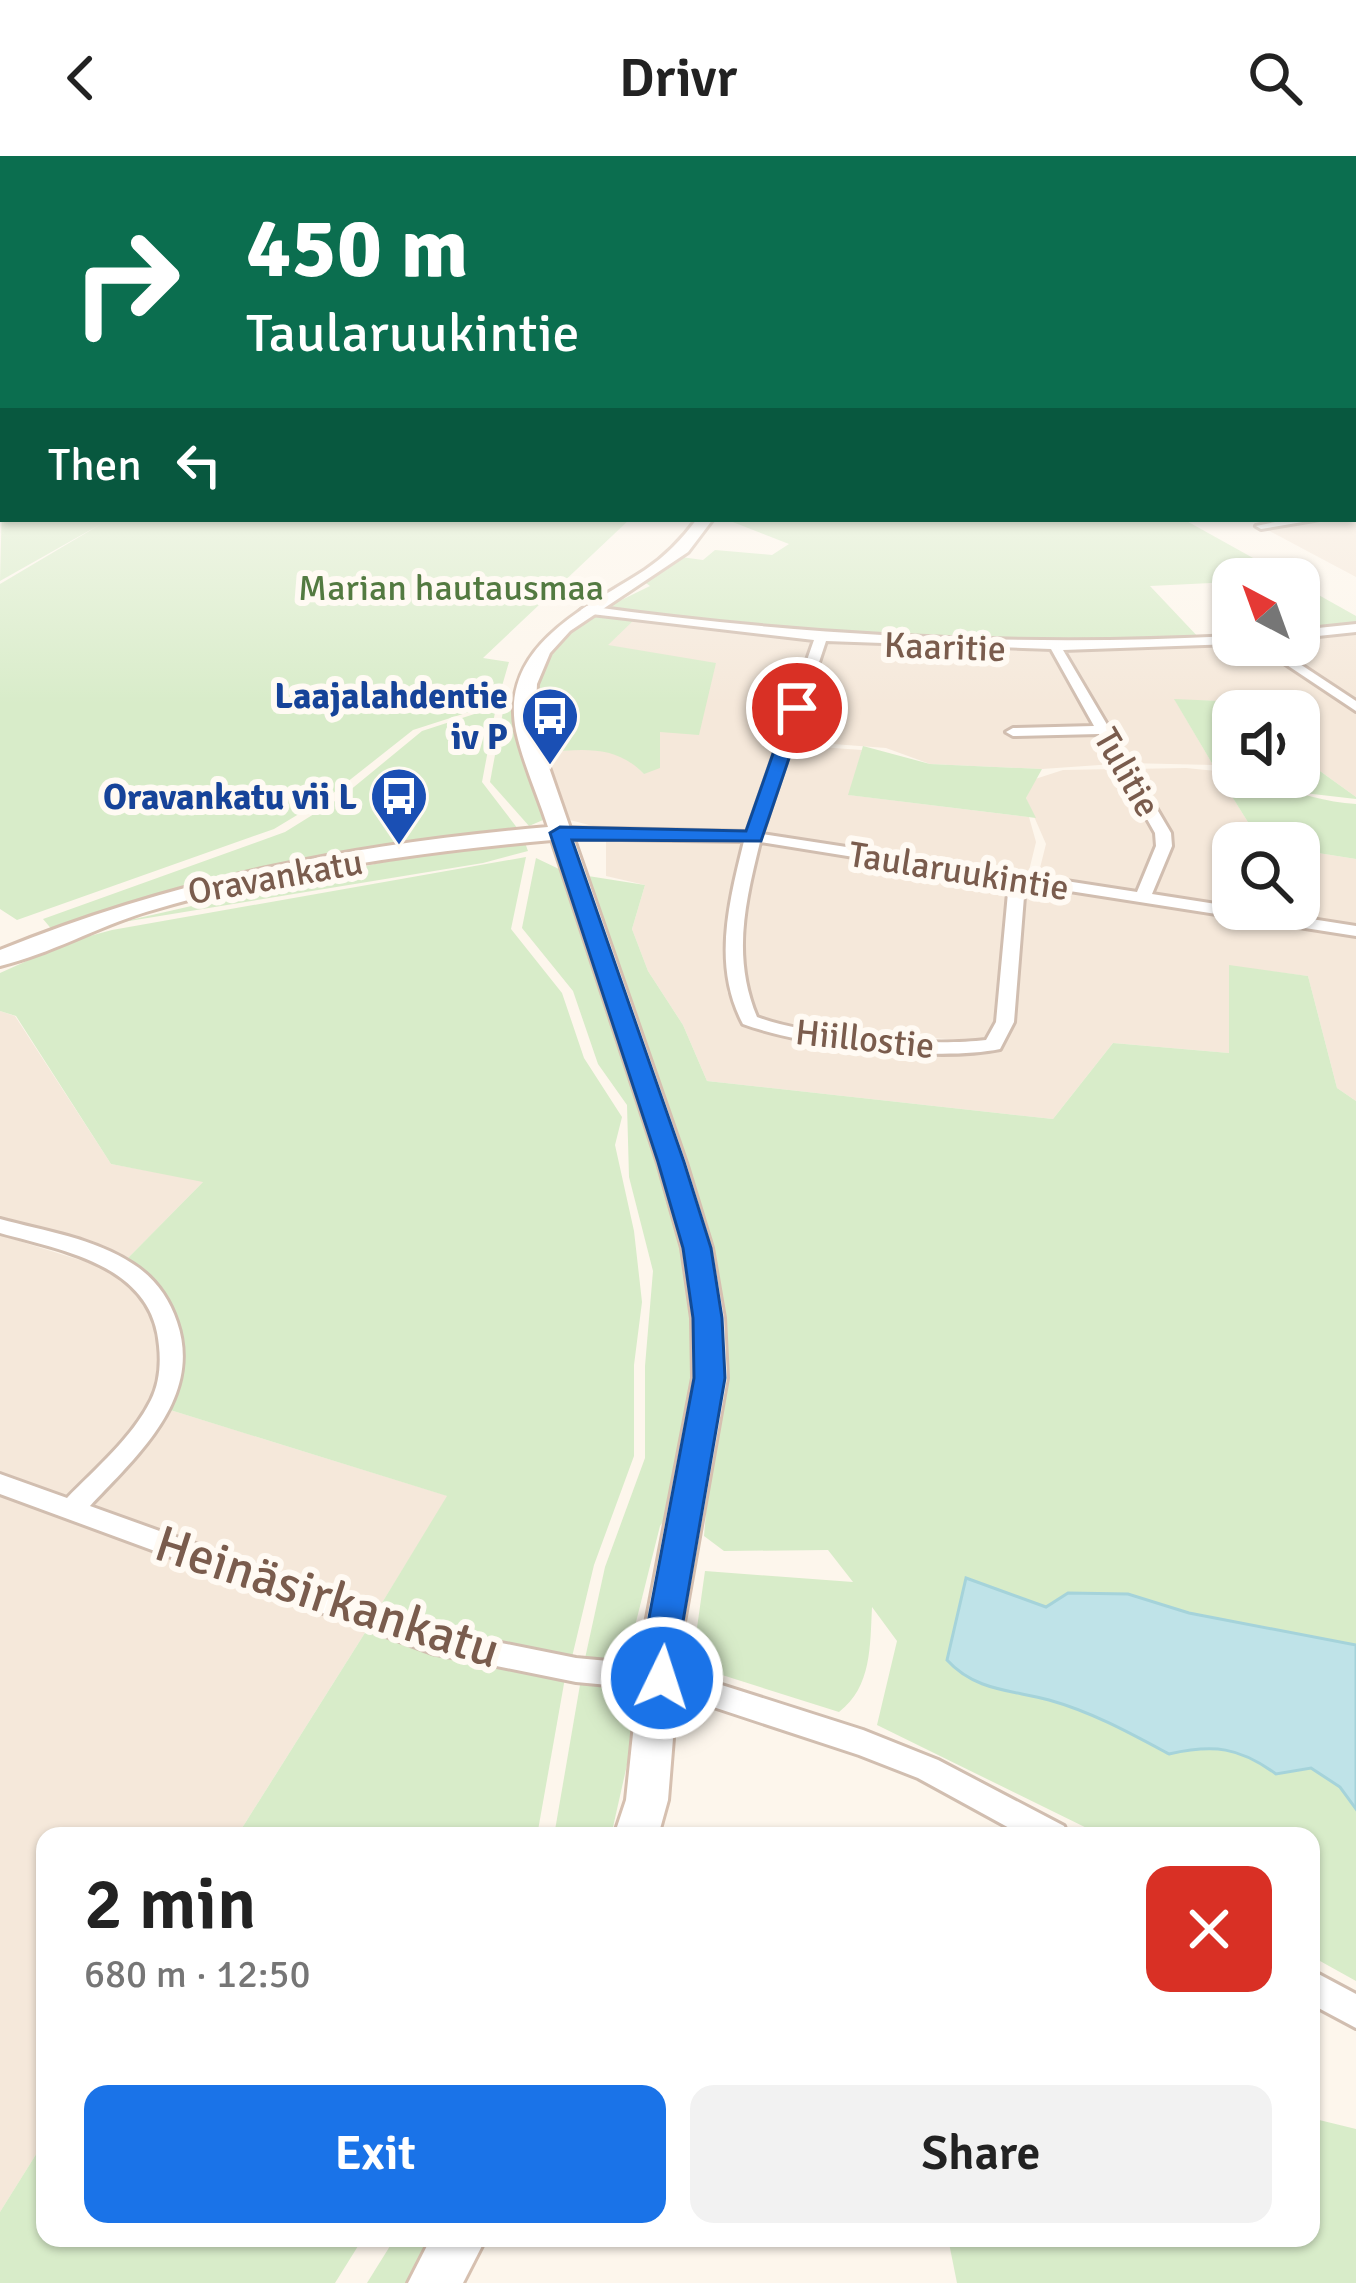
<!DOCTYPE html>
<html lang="en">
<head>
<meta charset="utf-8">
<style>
  body { margin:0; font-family:Signika,sans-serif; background:#f2f2f2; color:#222; height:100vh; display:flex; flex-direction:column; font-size:45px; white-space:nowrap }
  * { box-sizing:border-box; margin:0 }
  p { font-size:39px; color:#767676 }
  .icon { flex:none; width:66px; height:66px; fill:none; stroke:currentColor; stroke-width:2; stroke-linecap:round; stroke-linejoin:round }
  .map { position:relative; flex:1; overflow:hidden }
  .sheet { position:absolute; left:36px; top:1671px; width:1284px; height:420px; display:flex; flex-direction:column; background:#fff; border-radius:24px; box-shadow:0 3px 9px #0004 }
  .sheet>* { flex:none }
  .top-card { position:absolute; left:0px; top:0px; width:1356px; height:366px; box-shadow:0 3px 9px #0004; background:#0b6e4f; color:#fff; overflow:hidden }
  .needle { width:78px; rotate:319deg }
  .fabs { position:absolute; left:1212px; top:402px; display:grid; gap:24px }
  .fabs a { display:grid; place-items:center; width:108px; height:108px; border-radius:24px; background:#fff; box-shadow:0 3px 9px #0004; font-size:60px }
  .pin { position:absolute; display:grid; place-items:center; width:102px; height:102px; color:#fff; margin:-51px; border:6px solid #fff; border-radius:50%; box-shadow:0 3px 12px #0007 }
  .me { position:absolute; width:132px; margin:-66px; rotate:4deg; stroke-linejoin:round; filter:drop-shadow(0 0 9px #0008) }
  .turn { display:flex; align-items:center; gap:42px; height:252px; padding:0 48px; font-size:54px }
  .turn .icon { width:156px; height:156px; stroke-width:2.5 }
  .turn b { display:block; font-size:84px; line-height:102px }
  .then { display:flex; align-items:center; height:114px; padding:0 48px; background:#0003; gap:24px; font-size:45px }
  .round { display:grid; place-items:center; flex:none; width:126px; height:126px; border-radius:24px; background:#f2f2f2 }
  .overview { display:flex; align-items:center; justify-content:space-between; height:204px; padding:0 48px }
  h1 { font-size:72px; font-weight:600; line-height:90px }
  .cta { display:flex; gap:24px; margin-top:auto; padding:24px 48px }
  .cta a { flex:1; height:138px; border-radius:24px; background:#1a73e8; color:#fff; font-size:48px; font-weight:600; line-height:138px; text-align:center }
  .cta a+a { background:#f2f2f2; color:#222 }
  header { display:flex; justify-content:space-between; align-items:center; height:156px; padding:0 48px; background:#fff; font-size:54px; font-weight:600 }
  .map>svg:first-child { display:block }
  .residential { fill:#f5e8da }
  .green { fill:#d8ecc9 }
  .water { fill:#bfe3e8; stroke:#a5d3da; stroke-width:3 }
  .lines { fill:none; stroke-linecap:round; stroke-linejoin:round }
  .street-casing { stroke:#d1beb0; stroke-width:6 }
  .secondary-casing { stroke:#d6c0b0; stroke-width:6 }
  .street { fill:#fff; fill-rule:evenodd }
  .secondary { fill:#fff; fill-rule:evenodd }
  .route { fill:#1a73e8; stroke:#114b97; stroke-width:3 }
  .labels { text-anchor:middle; stroke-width:12; stroke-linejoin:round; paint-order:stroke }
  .far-park-label { font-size:36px; fill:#537a41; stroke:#fffaf3 }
  .far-street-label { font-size:36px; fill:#7a5c4d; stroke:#fffaf3 }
  .far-transit-label { font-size:36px; font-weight:bold; fill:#164399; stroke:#fffaf3; text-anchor:end }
  .near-street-label { font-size:51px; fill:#7a5c4d; stroke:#fffaf3 }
</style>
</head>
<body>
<header><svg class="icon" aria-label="back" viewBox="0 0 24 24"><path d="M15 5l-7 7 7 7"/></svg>Drivr<svg class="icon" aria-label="search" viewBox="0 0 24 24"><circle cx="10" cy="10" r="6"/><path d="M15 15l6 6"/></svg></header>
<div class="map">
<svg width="1356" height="2127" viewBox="0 0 1356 2127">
  <rect width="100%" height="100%" fill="#fdf6ec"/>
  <g class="residential">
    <path d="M1356 359V421L1264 372 1353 363Z"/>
    <path d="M634 464 812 486 749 679 608 674 570 664 546 596 591 592 627 600 644 618 606 489Z"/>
    <path d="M1356 475V547L1269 489H1299V480Z"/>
    <path d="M825 487 1052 496 1097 571 1008 573 1009 579 1098 578 1114 608 1042 613 930 608 886 592 793 585Z"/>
    <path d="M1233 487 1257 489 1356 557V641L1299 600V555H1235L1221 545 1175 544 1213 609 1127 607 1064 496Z"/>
    <path d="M791 589 862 594 849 639 1029 661 1036 686 1027 723 760 680Z"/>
    <path d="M1186 612 1216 615 1261 687H1233V753L1152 740 1172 691 1171 677 1129 613Z"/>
    <path d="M1117 613 1157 677 1158 690 1136 739 1037 724 1046 688 1026 642 1035 623 1063 614Z"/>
    <path d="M606 683 749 684 732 729 727 836 743 866 780 879 964 896 999 892 1011 867 1022 727 1356 780V945L1337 932 1308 820 1229 810V897L1113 887 1053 963 707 925 683 869 648 815 632 773 645 729 606 720Z"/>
    <path d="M759 685 1010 725 998 865 987 886 784 871 756 862 742 837V782L746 730Z"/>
    <path d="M1299 694 1356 703V771L1236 753H1299Z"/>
    <path d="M0 855 15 860 111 1008 204 1025 127 1103 0 1063Z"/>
    <path d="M0 1079 115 1115 134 1128 157 1164 164 1198 161 1226 151 1249 71 1346 0 1320Z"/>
    <path d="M167 1253 448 1340 377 1455 85 1351Z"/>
    <path d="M0 1339 368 1472 237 1680H45V1984L0 2056Z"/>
  </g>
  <g class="green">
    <path d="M3 307V363H630L483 502 509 506 497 547 413 574 332 638 274 673 17 764 0 753V428L101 368 0 425Z"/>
    <path d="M725 363H1183L1291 423 1150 430 1201 484 1053 491 822 481 603 453 650 430 646 427 681 401 703 404 715 394 772 399 789 388Z"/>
    <path d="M1299 428 1356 460V469L1324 474 1299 459Z"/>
    <path d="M592 459 634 464 608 489 716 507 699 579 660 576V612L644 618C616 589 585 593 546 596 519 531 538 498 592 459Z"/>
    <path d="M513 543 543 664 529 670 490 626 504 550Z"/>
    <path d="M1174 543 1221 545 1235 555 1233 612 1213 609Z"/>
    <path d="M496 551 482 626 521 677C363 695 201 710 54 776L43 763 285 676 343 640 422 575Z"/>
    <path d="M863 590 930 608 1042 613 1026 642 1036 662 848 639Z"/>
    <path d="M1299 600 1356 641V643L1304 637 1271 621H1299Z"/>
    <path d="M1216 615C1260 621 1306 645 1356 648V703L1299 694V687H1261Z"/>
    <path d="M524 684 528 695 483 707 117 767 379 707Z"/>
    <path d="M526 701 511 773 562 837 584 902 622 961 615 989 634 1075 642 1146 634 1209V1300L594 1409 572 1501 436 1473 377 1455 447 1340 167 1253C171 1185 186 1149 127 1103L203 1026 111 1008 16 860 0 855V817L71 785 112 774Z"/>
    <path d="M536 702 559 713 567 725 686 1093 697 1162 689 1273 675 1349 660 1370 628 1498 584 1507 605 1411 645 1302V1210L653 1115 629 1021 627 949 598 908 573 835 522 772Z"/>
    <path d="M588 720 645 729 632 773 648 815 683 869 707 925 1053 963 1113 887 1229 897V809L1308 820 1337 932 1356 945V1825L1311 1800V1680H1103L877 1569 897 1485 872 1451C870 1489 872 1531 839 1556L700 1512 694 1493 705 1415 853 1426 828 1394 724 1395 704 1380 718 1217 672 973Z"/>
    <path d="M368 1472 565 1522 537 1680H237Z"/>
    <path d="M581 1523 631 1539V1591L611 1680H554Z"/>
    <path d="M1311 1962 1356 1973V2127H957L948 2082H1311Z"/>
    <path d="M45 1984V2082H363L335 2127H0V2056Z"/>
    <path d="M395 2082H434L410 2127H367Z"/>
  </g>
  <path class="water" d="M966 1422 1046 1451 1068 1437 1128 1438 1189 1457 1356 1489V1653L1340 1631 1311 1612 1276 1618C1239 1591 1214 1588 1169 1598 1130 1577 1092 1556 1049 1544 1012 1534 975 1535 947 1504Z"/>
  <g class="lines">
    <g class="street-casing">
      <g id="street">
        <path d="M1353 319 1356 320V326L1353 325Z"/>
        <path d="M1356 354V360L1353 361V355Z"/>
        <path d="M1290 363H1320L1261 373 1256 370Z"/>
        <path d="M587 450C802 480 1016 491 1233 480V488L1063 494 1171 677 1172 690 1152 738 1356 770V780L1025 728 1014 866 1000 893C937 906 802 890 743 868 712 810 729 746 744 685L560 682 552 677 560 672 747 676 814 484 583 457 581 454ZM826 485 1051 493 1094 570 1013 572 1006 576 1013 580 1099 578 1155 677 1156 690 1137 736 762 678ZM760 686 1009 726 996 866 986 884C928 891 811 881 757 861 732 801 745 747 760 686Z"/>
        <path d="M1356 468V476L1299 482V474Z"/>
        <path d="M1257 489H1271L1356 545V555Z"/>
        <path d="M0 1063C44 1075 94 1082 133 1108 155 1122 169 1142 177 1166 203 1242 137 1300 90 1350L432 1473 576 1502 662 1510 863 1574 938 1604 1064 1670 1068 1680H1024L918 1622 859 1599 662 1534 576 1526 432 1497 0 1338V1318L67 1342C96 1312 132 1282 151 1244 159 1228 161 1209 159 1190 153 1109 64 1095 0 1077Z"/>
        <path d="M1311 1814 1356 1838V1872L1311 1848Z"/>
      </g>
    </g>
    <g class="secondary-casing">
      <g id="secondary">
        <path d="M3 298V306L0 307V299Z"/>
        <path d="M697 363H713L688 396 570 475 550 497 537 528 535 571 686 1007 712 1092 724 1162 727 1222 681 1483 668 1644 658 1680H614L626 1644 643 1483 693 1222 692 1162 682 1092 658 1007 552 684C415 696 279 716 146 756 97 771 50 798 0 810V794C176 722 359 687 548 671 538 640 523 607 516 575 499 489 587 452 645 414 666 400 682 383 697 363Z"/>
        <path d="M431 2082H486L463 2127H408Z"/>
      </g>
    </g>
    <use href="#street" class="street"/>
    <use href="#secondary" class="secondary"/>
  </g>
  <linearGradient id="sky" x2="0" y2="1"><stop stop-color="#97c7e8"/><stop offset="0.46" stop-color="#fefbf6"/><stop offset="1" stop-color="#fefbf6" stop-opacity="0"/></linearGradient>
  <rect width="1356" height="549" fill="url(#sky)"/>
  <path class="route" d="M797 547 806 552 761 685 572 684 684 1006 711 1092 722 1162 725 1222 680 1483 675 1533 662 1538 650 1533 645 1483 694 1222 693 1162 683 1092 658 1006 550 677 560 671 746 675 789 552Z"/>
  <defs>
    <g id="bus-pin" transform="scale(3)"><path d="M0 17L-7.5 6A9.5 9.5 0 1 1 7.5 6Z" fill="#1a4fb4" stroke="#fffaf3"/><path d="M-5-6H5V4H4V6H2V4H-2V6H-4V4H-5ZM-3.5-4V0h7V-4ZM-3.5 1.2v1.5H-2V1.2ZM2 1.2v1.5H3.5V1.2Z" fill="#fff"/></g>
  </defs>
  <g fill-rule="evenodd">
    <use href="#bus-pin" x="550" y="560"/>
    <use href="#bus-pin" x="399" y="640"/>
  </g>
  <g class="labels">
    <g class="far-park-label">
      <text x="451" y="444">Marian hautausmaa</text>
    </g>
    <g class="far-street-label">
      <text transform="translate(945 490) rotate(2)" y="13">Kaaritie</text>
      <text transform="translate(1128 616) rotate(60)" y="13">Tulitie</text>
      <text transform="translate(959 714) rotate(9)" y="13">Taularuukintie</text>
      <text transform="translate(275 720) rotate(-10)" y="13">Oravankatu</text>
      <text transform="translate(865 882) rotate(6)" y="13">Hiillostie</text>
    </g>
    <g class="far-transit-label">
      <text x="508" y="552">Laajalahdentie<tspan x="508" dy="41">iv P</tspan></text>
      <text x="357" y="653">Oravankatu vii L</text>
    </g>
    <g class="near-street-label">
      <text transform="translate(328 1440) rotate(18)" y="18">Heinäsirkankatu</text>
    </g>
  </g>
</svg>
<div class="fabs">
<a><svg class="needle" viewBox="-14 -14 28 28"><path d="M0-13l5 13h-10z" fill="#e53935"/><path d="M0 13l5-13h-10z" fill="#767676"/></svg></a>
<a><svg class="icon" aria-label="sound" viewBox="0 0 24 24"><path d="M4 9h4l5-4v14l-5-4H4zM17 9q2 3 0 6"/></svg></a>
<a><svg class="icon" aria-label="search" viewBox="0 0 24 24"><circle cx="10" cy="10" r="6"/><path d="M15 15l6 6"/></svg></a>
</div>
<div class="pin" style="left:797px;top:552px;background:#d93025"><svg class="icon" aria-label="arrive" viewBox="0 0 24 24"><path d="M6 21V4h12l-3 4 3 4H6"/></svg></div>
<svg class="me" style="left:662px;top:1522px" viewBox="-20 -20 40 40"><circle r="17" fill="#1a73e8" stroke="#fff" stroke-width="3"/><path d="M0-11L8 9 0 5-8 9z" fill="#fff"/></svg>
<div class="top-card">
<div class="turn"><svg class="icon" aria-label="right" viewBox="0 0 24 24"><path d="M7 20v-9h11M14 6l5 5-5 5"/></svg><div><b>450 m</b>Taularuukintie</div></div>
<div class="then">Then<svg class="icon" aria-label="left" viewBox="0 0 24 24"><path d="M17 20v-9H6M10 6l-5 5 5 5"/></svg></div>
</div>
<section class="sheet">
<div class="overview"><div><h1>2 min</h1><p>680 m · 12:50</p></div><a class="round" style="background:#d93025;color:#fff"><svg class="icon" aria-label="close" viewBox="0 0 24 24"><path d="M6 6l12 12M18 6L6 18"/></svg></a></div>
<div class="cta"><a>Exit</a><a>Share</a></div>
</section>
</div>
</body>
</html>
